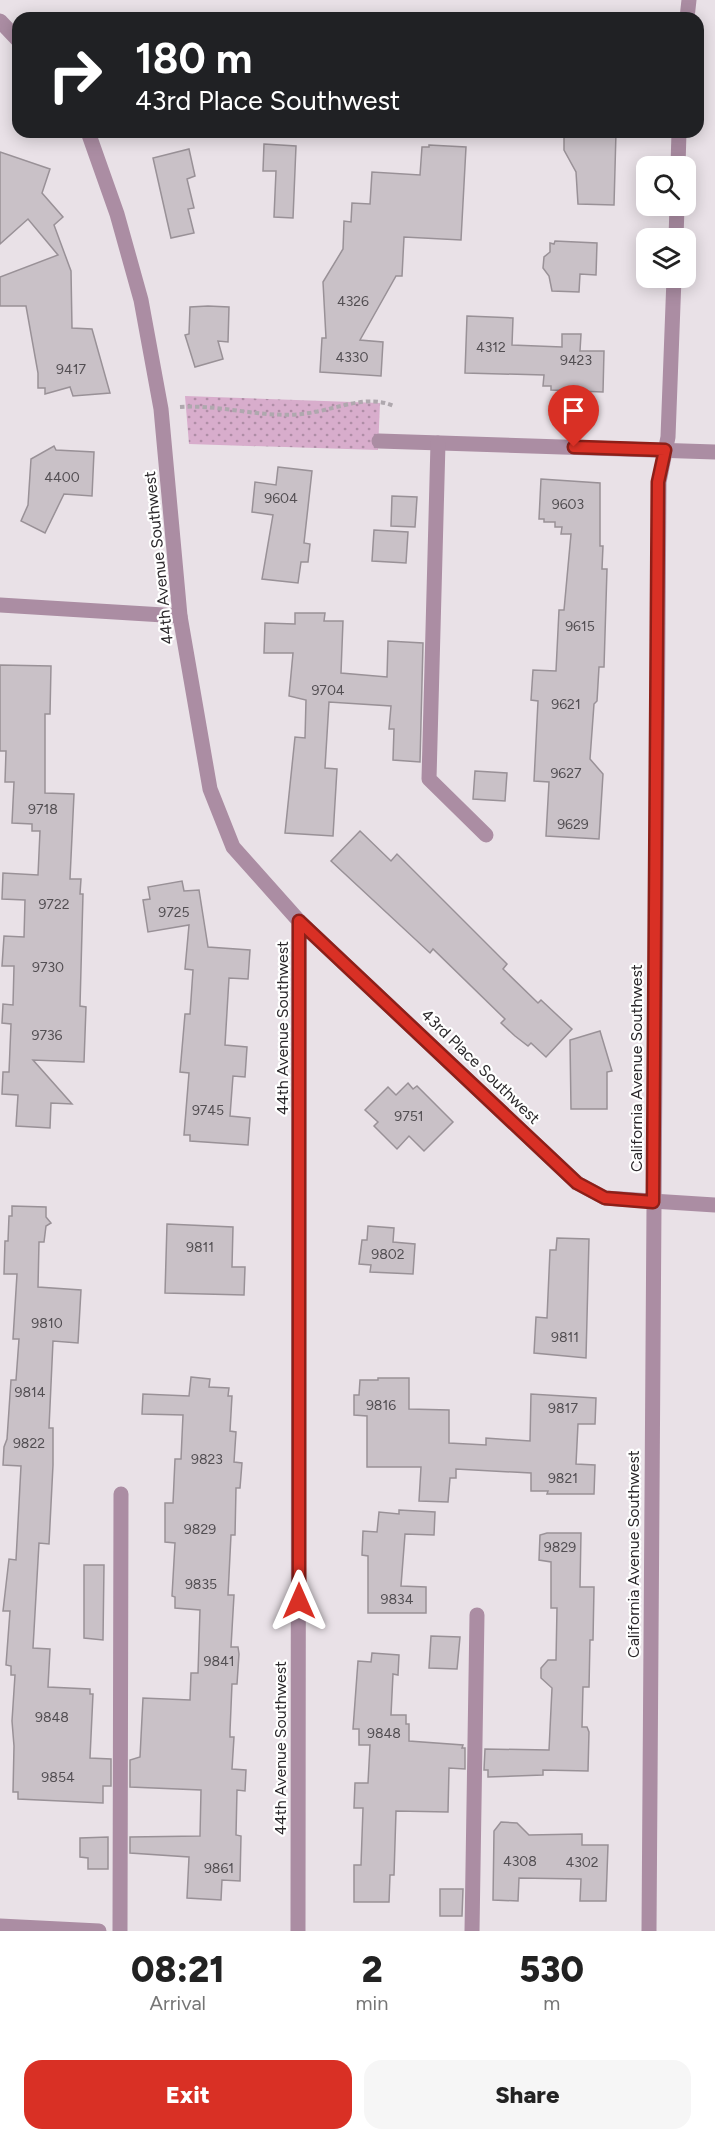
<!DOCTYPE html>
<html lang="en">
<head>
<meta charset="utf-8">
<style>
  body { margin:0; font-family:Figtree,sans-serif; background:#f6f6f6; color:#222; height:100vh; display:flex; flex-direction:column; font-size:22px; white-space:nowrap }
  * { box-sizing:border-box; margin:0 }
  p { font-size:20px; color:#767676 }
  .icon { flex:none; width:33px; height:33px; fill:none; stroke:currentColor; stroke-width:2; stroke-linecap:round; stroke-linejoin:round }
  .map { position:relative; height:1931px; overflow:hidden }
  .sheet { display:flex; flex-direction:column; background:#fff; flex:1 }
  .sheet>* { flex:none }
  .banner { position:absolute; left:12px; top:12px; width:692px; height:126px; border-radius:18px; box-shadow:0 3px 15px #0003; background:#202124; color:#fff; overflow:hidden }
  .buttons { position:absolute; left:636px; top:156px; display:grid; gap:12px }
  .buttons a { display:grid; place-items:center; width:60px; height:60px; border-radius:12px; background:#fff; box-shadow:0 3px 15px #0003; font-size:30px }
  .pin { position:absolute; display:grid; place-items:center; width:51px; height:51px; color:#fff; margin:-62px -26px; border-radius:50% 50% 50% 0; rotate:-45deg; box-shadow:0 0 6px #0007 }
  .pin .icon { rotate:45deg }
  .me { position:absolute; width:66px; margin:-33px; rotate:0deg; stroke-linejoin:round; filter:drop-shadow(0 0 4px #0008) }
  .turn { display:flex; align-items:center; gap:21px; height:126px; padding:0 24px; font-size:27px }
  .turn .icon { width:78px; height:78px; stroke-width:2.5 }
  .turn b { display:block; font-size:42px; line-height:51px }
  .eta { display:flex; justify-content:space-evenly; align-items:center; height:102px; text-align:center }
  .eta b { font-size:36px; font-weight:800; line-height:42px }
  .button { display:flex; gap:12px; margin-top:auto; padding:12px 24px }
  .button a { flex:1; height:69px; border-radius:18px; background:#d93025; color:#fff; font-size:24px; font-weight:800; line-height:69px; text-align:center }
  .button a+a { background:#f6f6f6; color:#222 }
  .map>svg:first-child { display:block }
  .grass { fill:url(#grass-dots) }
  .building { fill:#c9c1c7; stroke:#999197; stroke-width:1.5 }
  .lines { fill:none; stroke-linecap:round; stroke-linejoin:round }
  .path { stroke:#afa8ae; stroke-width:4; stroke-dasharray:4.5 3; stroke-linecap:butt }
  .minor { stroke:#ab8da3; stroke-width:15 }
  .route-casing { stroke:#8d1f18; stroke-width:15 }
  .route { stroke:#d93025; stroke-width:10 }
  .labels { text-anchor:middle; stroke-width:4.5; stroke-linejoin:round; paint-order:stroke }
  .number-label { font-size:14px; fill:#524e52 }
  .street-label { font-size:16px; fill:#2b282b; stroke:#fff }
</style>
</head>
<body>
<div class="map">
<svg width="715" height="1931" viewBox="0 0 715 1931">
  <defs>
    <pattern id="grass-dots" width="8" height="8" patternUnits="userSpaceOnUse" patternTransform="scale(1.5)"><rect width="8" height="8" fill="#d8adcc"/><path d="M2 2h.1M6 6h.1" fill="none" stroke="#af8da6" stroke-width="1.8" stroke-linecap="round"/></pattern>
  </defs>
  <rect width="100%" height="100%" fill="#e9e1e7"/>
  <path class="grass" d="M185 396 380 403 378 450 189 444Z"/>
  <g class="building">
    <path d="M564 132H616L614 205 578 204 576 172 564 150Z"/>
    <path d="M264 144 296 146 293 218 274 217 276 171H263Z"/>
    <path d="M429 145 466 147 461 240 404 237 402 276H396L360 340 383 342 381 376 320 372 322 338H326L323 282 343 249 344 221 351 222 352 203 370 204 372 172 420 175 422 147H429Z"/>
    <path d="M189 149 195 176 187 179 194 208 188 209 194 233 171 238 153 158Z"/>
    <path d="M0 152 50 169 42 193 63 217 54 225 71 271 72 328 92 329 110 393 73 396 70 387 45 394V388H38V373L26 306H0V277L58 255 28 219 0 244Z"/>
    <path d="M555 241 597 243 596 275 580 274 579 292 552 291 549 276 543 268 544 257 550 252V243L554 244Z"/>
    <path d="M208 306 229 307 228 342 218 341 223 359 195 367 185 335 189 334 190 307Z"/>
    <path d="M467 316 513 318 512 345 562 347V334H581L580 351H604L603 392 551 390V386H543L544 375 465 373Z"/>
    <path d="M54 446 56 450 94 452 92 496 64 494 45 533 21 521 28 505 31 459Z"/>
    <path d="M278 467 312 471 304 543 310 544 308 562H301L298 583 262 579 273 515 252 512 255 482 276 485Z"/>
    <path d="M541 479 600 483V546H603L602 569H607L604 667H599L597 701 594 704 590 759 603 774 599 839 546 836 549 782 534 781 538 701 531 700 533 670 556 671 559 610H564L571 534H561L562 527H555V522H544V519H539Z"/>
    <path d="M392 496 417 497 415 527 391 526Z"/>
    <path d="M374 530 408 532 406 563 372 561Z"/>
    <path d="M295 613H325L324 621H343L341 673 387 677 388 641 423 643 420 762 393 760 394 729H389L391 706 329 702 325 768 337 769 333 836 285 833 295 737 305 738 306 700 289 696 293 653H264L265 623 295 624Z"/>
    <path d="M0 665 51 666 50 714H45V793L74 794 70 879H81L80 894H83L80 1006 86 1007 84 1062 33 1060 72 1104 51 1103 50 1128 16 1126 18 1095 2 1094 3 1072H9L11 1024 2 1023 3 1004 13 1005 14 966H2L4 936 24 937 25 900 2 899 3 873 38 875 40 831H32V824L12 823 14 782H5L6 751H0Z"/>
    <path d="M475 771 507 773 505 801 473 799Z"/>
    <path d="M360 831 391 861 397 854 507 964 503 969 538 1003 541 1000 572 1029 546 1057 531 1043 528 1046 515 1036 501 1023 505 1019 433 949 430 953 331 861Z"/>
    <path d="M182 881 184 891 199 890 208 947 250 950 248 979 229 978 225 1045 247 1047 245 1077 233 1076 230 1116 250 1118 248 1145 190 1141V1135H184L189 1073 180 1072 185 1014H190L193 970 185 969 189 925 148 932 143 900 150 899 148 887Z"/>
    <path d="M600 1031 612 1071 607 1072V1109H571L570 1040Z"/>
    <path d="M408 1083 413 1089 417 1086 453 1122 424 1151 409 1136 397 1149 374 1126 378 1122 365 1110 388 1087 396 1095Z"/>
    <path d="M12 1206 46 1207V1217L51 1223 46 1226 44 1242H39L38 1287 81 1290 78 1343 53 1341 49 1428H53V1465L49 1544 39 1543 33 1648 50 1649 48 1687 90 1689V1694H93L90 1758 111 1759V1786H103V1803L18 1799V1792H13L14 1746 12 1721 15 1675H11V1666L6 1665 10 1611H3L9 1559 16 1560 21 1466 3 1465 4 1447 7 1439 11 1380H16L19 1339H13L17 1274H4L5 1241H8L9 1216H12Z"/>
    <path d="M167 1224 233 1227 232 1267H245L244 1295 165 1293Z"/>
    <path d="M368 1226 394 1228 393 1242 415 1244 413 1274 370 1272 371 1265 359 1264 362 1240H367Z"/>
    <path d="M557 1238 589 1239 586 1358 534 1353 536 1317 547 1318 550 1250H556Z"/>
    <path d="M191 1377 210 1379 209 1387 229 1388 228 1396H232L230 1431 236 1432 234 1462 242 1463 240 1488H236L235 1535H231L228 1595H234L231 1647H238L239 1654 237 1684H232L230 1731V1737H234L232 1769 246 1770 245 1791 237 1790 236 1835 241 1836 240 1881 222 1880 221 1900 187 1898 189 1857 130 1853V1837L200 1836 201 1790 130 1787V1760L140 1757 143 1698 190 1700 191 1673H198L200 1610 175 1608V1597L172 1596 175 1543 165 1542V1503H173L175 1459H181L183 1415 142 1414 143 1394 189 1396Z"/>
    <path d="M378 1378H409V1409L449 1410V1443L486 1445V1438L530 1441 531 1394 596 1398 595 1424H578L576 1464 595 1465 594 1494H547L548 1491H531V1473L456 1469V1478H450L448 1502 419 1501 421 1467H367V1416L354 1415V1395H359L360 1380H378Z"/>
    <path d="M399 1510 435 1512 434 1535 405 1534 401 1586 426 1587V1613H368V1556L362 1555 363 1531 377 1532 379 1512 399 1514Z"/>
    <path d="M547 1533H581L580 1587H594L593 1640H590L589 1687H583L582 1727H587L589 1732 588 1771 543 1770V1775L488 1777V1770H484L485 1749 549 1750 552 1688 541 1678V1668L548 1660H556L557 1608H551V1562L539 1560 540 1535Z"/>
    <path d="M84 1565H104L103 1640 84 1638Z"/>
    <path d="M431 1636 460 1637 457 1669 429 1668Z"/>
    <path d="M372 1653 399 1655 398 1675 393 1674 391 1715H406V1724H409V1741L463 1745 462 1748H465V1769L449 1768 448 1812 396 1811 394 1875H390L389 1902H354V1865H361L363 1808H354L355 1783H368L370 1745H359V1729H353L358 1661 371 1662Z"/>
    <path d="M501 1822 517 1823 529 1835 582 1834V1845H608L606 1901H580L581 1879 519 1878 518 1901 493 1900 494 1831Z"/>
    <path d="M108 1837V1869H88V1858L80 1857V1838Z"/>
    <path d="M440 1889H463L462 1916H440Z"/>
  </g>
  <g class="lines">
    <path class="path" d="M180 407C223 404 266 420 309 413 337 409 367 394 394 406"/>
    <g class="minor">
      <path d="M687 18 689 0"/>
      <path d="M0 21 18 40"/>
      <path d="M88 132 117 214 141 300 161 409 180 616 210 789 233 847 299 921 298 1931"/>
      <path d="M678 166 679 132"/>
      <path d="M676 238 677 206"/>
      <path d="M379 441 715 452"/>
      <path d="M438 443 429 779 486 835"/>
      <path d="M0 605 180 616"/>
      <path d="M299 921 577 1183 605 1198 715 1205"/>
      <path d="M0 1926 99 1931"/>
      <path d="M120 1931 121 1494"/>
      <path d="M472 1931 477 1615"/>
      <path d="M649 1931 659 482 668 437 674 278"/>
    </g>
  </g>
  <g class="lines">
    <g class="route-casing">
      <path id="route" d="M299 1601V921L577 1183 605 1198 653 1202 658 482 665 450 574 447"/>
    </g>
    <use href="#route" class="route"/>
  </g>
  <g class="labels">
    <g class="number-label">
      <text x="353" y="306">4326</text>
      <text x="491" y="352">4312</text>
      <text x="352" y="362">4330</text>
      <text x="576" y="365">9423</text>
      <text x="71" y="374">9417</text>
      <text x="62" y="482">4400</text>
      <text x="281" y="503">9604</text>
      <text x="568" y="509">9603</text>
      <text x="580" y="631">9615</text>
      <text x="328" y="695">9704</text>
      <text x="566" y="709">9621</text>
      <text x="566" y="778">9627</text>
      <text x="43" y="814">9718</text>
      <text x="573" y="829">9629</text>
      <text x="54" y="909">9722</text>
      <text x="174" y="917">9725</text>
      <text x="48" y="972">9730</text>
      <text x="47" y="1040">9736</text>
      <text x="208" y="1115">9745</text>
      <text x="409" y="1121">9751</text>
      <text x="200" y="1252">9811</text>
      <text x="388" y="1259">9802</text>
      <text x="47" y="1328">9810</text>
      <text x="565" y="1342">9811</text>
      <text x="30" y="1397">9814</text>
      <text x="381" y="1410">9816</text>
      <text x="563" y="1413">9817</text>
      <text x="29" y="1448">9822</text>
      <text x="207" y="1464">9823</text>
      <text x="563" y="1483">9821</text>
      <text x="200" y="1534">9829</text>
      <text x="560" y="1552">9829</text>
      <text x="201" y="1589">9835</text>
      <text x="397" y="1604">9834</text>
      <text x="219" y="1666">9841</text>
      <text x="52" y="1722">9848</text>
      <text x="384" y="1738">9848</text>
      <text x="58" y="1782">9854</text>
      <text x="520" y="1866">4308</text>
      <text x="582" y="1867">4302</text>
      <text x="219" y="1873">9861</text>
    </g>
    <g class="street-label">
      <text transform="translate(158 558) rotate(-96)" y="6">44th Avenue Southwest</text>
      <text transform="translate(282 1028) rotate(-90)" y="6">44th Avenue Southwest</text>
      <text transform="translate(481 1066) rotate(44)" y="6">43rd Place Southwest</text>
      <text transform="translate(636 1068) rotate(-90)" y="6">California Avenue Southwest</text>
      <text transform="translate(633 1554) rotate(-90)" y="6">California Avenue Southwest</text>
      <text transform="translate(280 1748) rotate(-90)" y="6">44th Avenue Southwest</text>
    </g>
  </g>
</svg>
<div class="buttons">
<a><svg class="icon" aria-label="search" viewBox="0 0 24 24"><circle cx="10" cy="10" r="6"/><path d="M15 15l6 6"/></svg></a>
<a><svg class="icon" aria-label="layers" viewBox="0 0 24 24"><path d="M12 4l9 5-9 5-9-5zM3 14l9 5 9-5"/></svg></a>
</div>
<div class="pin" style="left:574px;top:447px;background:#d93025"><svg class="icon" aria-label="arrive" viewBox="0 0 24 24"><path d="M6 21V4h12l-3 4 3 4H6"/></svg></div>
<svg class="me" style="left:299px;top:1601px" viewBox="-20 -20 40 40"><path d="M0-17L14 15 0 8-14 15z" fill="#d93025" stroke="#fff" stroke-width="4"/></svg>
<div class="banner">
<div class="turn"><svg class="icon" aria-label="right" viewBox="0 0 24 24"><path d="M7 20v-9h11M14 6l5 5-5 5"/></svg><div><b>180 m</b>43rd Place Southwest</div></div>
</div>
</div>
<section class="sheet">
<div class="eta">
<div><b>08:21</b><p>Arrival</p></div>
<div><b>2</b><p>min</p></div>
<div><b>530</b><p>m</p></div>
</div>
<div class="button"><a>Exit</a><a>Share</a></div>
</section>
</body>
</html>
